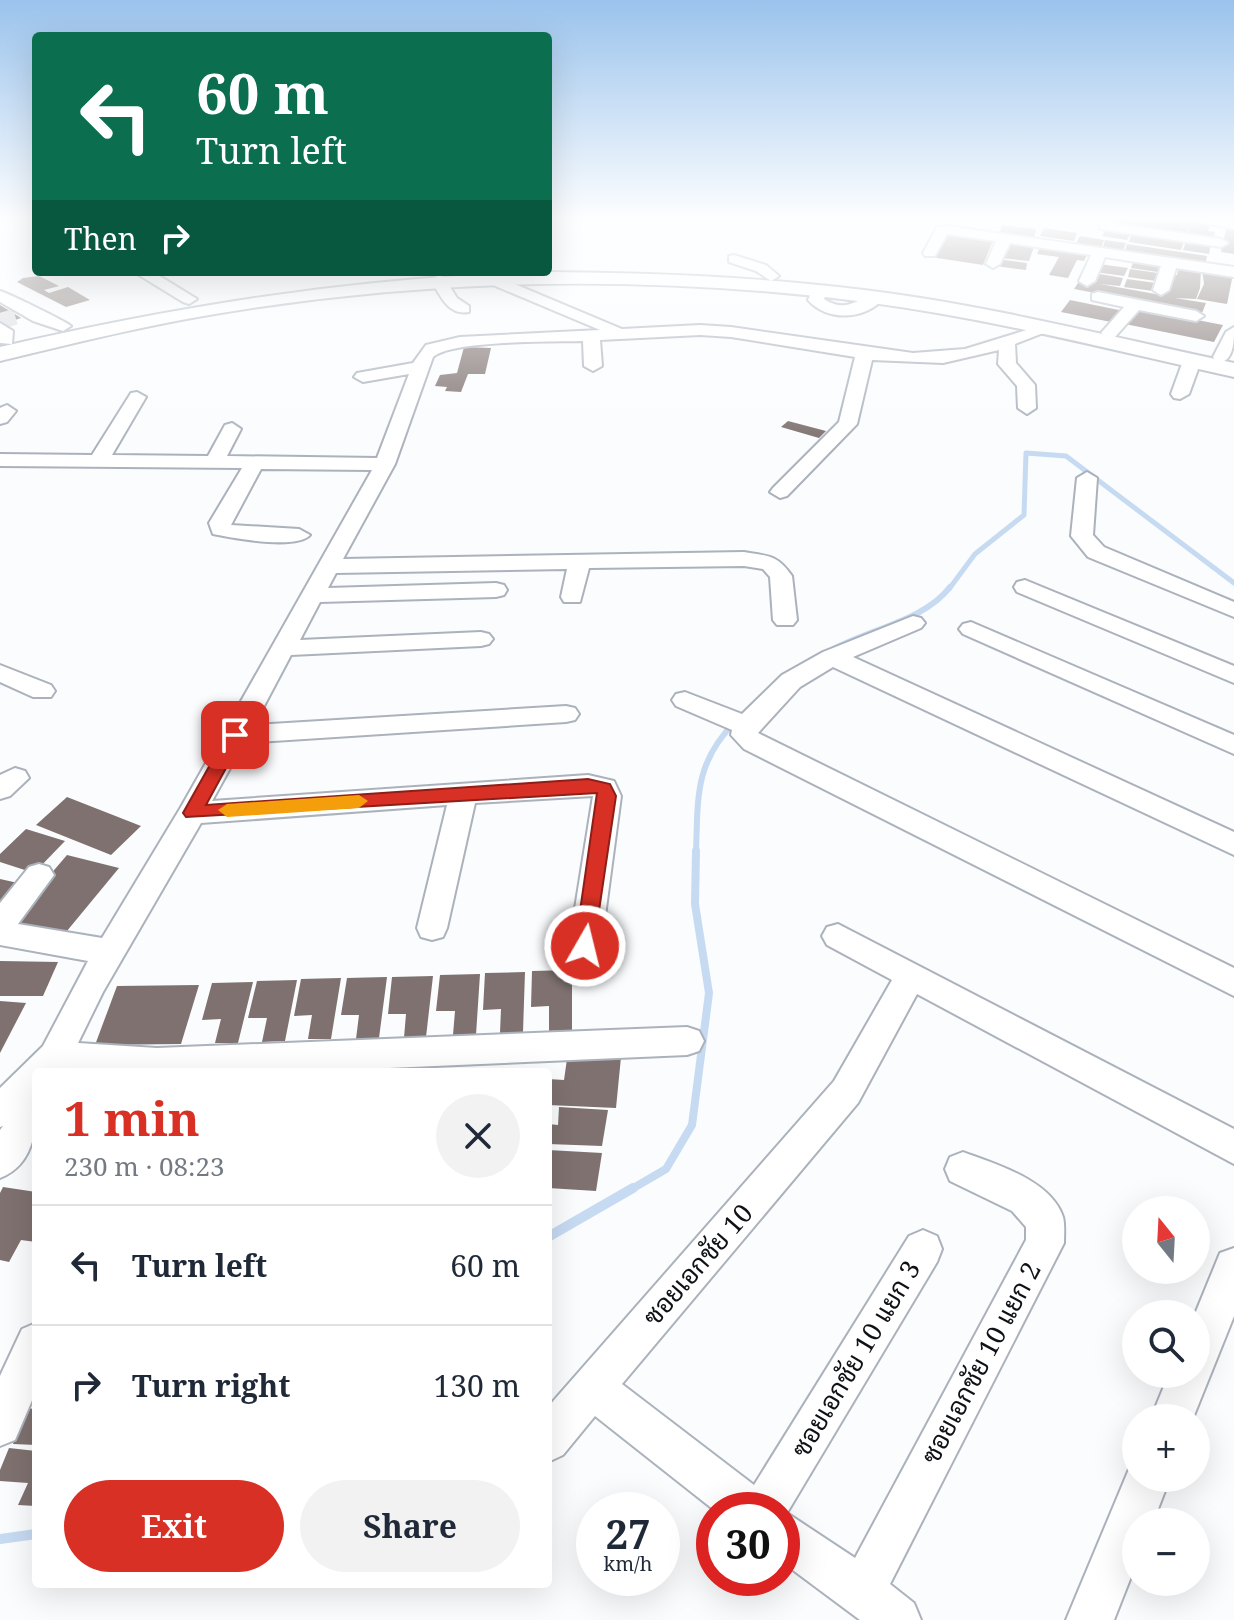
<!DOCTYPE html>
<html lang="en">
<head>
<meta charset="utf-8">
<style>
  body { margin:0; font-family:"Noto Serif",Sarabun,serif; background:#f2f2f3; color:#1f2937; height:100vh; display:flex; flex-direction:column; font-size:30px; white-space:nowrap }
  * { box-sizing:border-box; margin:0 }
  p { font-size:26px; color:#747a83 }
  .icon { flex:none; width:44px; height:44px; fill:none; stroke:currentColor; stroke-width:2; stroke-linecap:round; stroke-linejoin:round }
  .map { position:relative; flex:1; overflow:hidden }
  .details { position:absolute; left:32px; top:1068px; width:520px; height:520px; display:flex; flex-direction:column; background:#fff; border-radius:8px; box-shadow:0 8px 32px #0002 }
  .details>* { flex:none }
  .guide { position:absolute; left:32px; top:32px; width:520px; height:244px; border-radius:8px; box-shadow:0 8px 32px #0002; background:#0b6e4f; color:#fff; overflow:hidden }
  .needle { width:52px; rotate:342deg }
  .buttons { position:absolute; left:1122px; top:1196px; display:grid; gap:16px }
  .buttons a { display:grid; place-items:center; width:88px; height:88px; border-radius:50%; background:#fff; box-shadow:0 8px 32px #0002; font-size:40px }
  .speed { position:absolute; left:576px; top:1492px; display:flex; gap:16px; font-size:40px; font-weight:700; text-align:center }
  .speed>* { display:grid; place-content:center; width:104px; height:104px; border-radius:50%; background:#fff; box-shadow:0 8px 32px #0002; line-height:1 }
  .speed small { font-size:20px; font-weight:400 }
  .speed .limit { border:12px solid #d22; background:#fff; color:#111 }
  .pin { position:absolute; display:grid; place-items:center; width:68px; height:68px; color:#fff; margin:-34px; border-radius:16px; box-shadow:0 4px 12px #0006 }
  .me { position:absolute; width:88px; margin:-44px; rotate:8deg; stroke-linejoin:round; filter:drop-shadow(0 0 6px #0008) }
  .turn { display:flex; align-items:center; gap:28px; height:168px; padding:0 32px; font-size:36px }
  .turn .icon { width:104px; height:104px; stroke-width:2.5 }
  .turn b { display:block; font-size:56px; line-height:68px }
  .then { display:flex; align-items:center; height:76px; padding:0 32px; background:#0003; gap:16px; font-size:30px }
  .round { display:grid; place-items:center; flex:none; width:84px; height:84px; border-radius:42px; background:#f2f2f3 }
  .overview { display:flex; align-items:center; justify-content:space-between; height:136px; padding:0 32px }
  h1 { font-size:48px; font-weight:700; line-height:60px; color:#d93025 }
  .cta { display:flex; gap:16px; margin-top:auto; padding:16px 32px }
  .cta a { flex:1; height:92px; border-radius:48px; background:#d93025; color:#fff; font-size:32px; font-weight:700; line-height:92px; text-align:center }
  .cta a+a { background:#f2f2f3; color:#1f2937 }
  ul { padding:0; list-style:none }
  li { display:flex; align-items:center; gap:24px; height:120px; padding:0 32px; border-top:2px solid #e0e1e3 }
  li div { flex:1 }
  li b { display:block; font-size:30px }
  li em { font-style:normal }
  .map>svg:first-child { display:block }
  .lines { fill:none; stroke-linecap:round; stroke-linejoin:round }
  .stream-far3 { stroke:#c6daf2; stroke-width:5 }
  .stream-far2 { stroke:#c6daf2; stroke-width:6 }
  .stream-far1 { stroke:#c6daf2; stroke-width:8 }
  .stream { stroke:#c6daf2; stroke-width:10 }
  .building { fill:#7e716f }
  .minor-tunnel { stroke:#d7d9db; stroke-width:16; stroke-dasharray:16 8; stroke-linecap:butt }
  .minor-casing { stroke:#abb2bc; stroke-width:4 }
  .major-casing { stroke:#abb2bc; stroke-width:4 }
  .minor { fill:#fff; fill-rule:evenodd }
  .major { fill:#fff; fill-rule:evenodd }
  .route { fill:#d93025; stroke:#8d1f18; stroke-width:2 }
  .slow { fill:#f59e0b }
  .labels { text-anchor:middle; stroke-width:7; stroke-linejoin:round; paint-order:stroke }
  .near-street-label { font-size:26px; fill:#0f1115; stroke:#fff }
</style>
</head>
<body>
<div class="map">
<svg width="1234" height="1620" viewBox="0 0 1234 1620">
  <rect width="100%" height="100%" fill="#fafcfe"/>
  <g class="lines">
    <path class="stream-far3" d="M949 589 975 554 1024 515 1026 453 1066 456 1234 583"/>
    <g class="stream-far2">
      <path d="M834 649C871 629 925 620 950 587"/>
      <path d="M696 853C698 799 694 763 735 722"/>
    </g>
    <path class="stream-far1" d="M630 1190 666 1169 692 1125 709 993 695 904 696 851"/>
    <g class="stream">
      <path d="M548 1237 633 1188"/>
      <path d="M0 1539 36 1534"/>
    </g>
  </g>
  <g class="building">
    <path d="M1106 220H1188L1211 224 1208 231 1215 232 1213 241 1187 237 1190 228 1185 236 1104 224Z"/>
    <path d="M1002 225 1036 229 1034 239 999 234Z"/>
    <path d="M1227 225 1234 226V254L1221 252Z"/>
    <path d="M1044 228 1077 233 1074 241 1040 236Z"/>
    <path d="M1119 229 1132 232 1127 240 1102 236 1105 231 1116 233Z"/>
    <path d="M944 231 994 238 983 265 931 257Z"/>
    <path d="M1132 233 1184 241 1181 250 1129 242Z"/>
    <path d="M1080 236 1104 240 1101 249 1075 245Z"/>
    <path d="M1007 240 1035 244 1029 261 1000 258Z"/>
    <path d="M1105 240 1126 243 1122 253 1102 250Z"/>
    <path d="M1186 241 1211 244 1209 254 1183 250Z"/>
    <path d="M1127 244 1207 256 1205 266 1124 254Z"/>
    <path d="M1040 247 1062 250 1087 255 1084 261 1077 260 1068 278 1049 275 1059 257 1037 254Z"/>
    <path d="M997 259 1027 263 1026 270 995 266Z"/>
    <path d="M1134 260 1161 264 1158 272 1131 268Z"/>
    <path d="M1099 264 1128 268 1124 276 1095 272Z"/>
    <path d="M1179 266 1201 269 1200 288 1196 299 1175 298 1206 303 1202 313 1074 289 1080 280 1094 273 1123 278 1120 286 1100 284 1161 295 1164 288 1171 285 1173 275H1177Z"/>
    <path d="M1130 269 1158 273 1156 281 1128 277Z"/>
    <path d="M1202 270 1233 274 1227 304 1197 299 1204 284Z"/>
    <path d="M39 276 59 286 44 290 49 293 68 287 90 300 66 307 17 282 23 278Z"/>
    <path d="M1127 279 1156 283 1153 291 1124 287Z"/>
    <path d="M1070 300 1124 311 1116 323 1061 312Z"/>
    <path d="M0 305 18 316 21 318 4 324 0 321Z"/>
    <path d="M1135 308 1223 325 1214 342 1125 324Z"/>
    <path d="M464 347 491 348 485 374H468L461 392 445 391 447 387 435 386 440 375 457 373Z"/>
    <path d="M788 421 826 431 819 438 781 427Z"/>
    <path d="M67 797 141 826 111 855 36 825Z"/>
    <path d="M26 829 65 841 34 873 0 862V854Z"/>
    <path d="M67 855 119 868 62 937 8 924Z"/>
    <path d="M0 879 18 883 0 905Z"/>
    <path d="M0 961 58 962 43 996H0Z"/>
    <path d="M572 970V1030L549 1031V1006L531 1007 532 971Z"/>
    <path d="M525 972 523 1032 500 1033 501 1009 483 1010 485 973Z"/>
    <path d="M480 974 476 1035H453L455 1011H436L440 975Z"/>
    <path d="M433 976 426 1037 404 1038 406 1014H388L392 977Z"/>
    <path d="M387 977 379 1038 356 1039 359 1015H341L347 978Z"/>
    <path d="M341 978 331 1039H308L312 1015 294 1016 301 979Z"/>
    <path d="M297 980 285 1041 262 1042 267 1018H248L257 981Z"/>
    <path d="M253 982 238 1043H215L221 1019 202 1020 212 983Z"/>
    <path d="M199 985 181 1044 95 1045 117 986Z"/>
    <path d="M0 1001 26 1003 0 1053Z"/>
    <path d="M621 1057 616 1108 548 1105V1079L564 1080 567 1059Z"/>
    <path d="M559 1107 608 1110 602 1146 548 1144V1124L558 1125Z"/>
    <path d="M548 1150 602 1153 596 1191 548 1188Z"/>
    <path d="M3 1187 36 1192V1242L21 1240 9 1262 0 1260V1193Z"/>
    <path d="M25 1408 36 1409V1445L13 1444Z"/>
    <path d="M9 1448 36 1451V1506L18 1505 28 1483 0 1481V1470Z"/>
  </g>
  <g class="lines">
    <path class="minor-tunnel" d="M0 321 18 316"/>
    <g class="minor-casing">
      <g id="minor">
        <path d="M1192 220 1234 221V229Z"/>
        <path d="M1105 222 1221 239 1228 243 1221 247 1100 229V223Z"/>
        <path d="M947 226 1234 267V277L1176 268 1169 290 1161 295 1153 290 1161 266 1105 257 1095 281 1087 286 1079 281 1091 255 1010 243 1000 264 993 268 986 264 996 241 947 234 935 256H925L923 253 937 227Z"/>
        <path d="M734 255 766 265 779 276 771 281 756 271 729 262V256Z"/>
        <path d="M134 272H153L197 299 189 304 183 302Z"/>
        <path d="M486 272 622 329 700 325 731 327 913 353 965 349 1043 325 1051 330 1015 344 1016 363 1035 385 1036 408 1027 414 1018 408 1017 386 998 364 999 350 943 363 872 360 857 424 787 496 780 498 770 492 773 488 839 422 855 357 731 337 700 335 600 340 602 366 593 371 584 366 583 341C553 342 452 340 433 357L395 464 343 559 744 552C769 556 777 555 792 576L797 620 793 625H777L773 620 770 577 763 569 744 566 589 568 580 602H564L561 597 567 569 336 573 328 588 496 583 504 585 507 590 504 595 496 597 320 602 300 640 481 632 489 634 493 639 489 644 481 646 291 655 254 725 566 706 575 708 579 714 575 720 566 722 244 743 212 801 588 775 614 781 621 796 601 946 596 955 585 959 574 955 569 946 593 796 475 803 447 928 443 937 432 940 421 937 417 928 447 805 201 823 103 992 78 1043 157 1048 687 1027 699 1031 704 1041 699 1051 687 1055 296 1072H36C36 1110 43 1161 0 1178V1130L3 1126 0 1127V1088L43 1046 88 961 0 945V903L29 867 39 864 49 867 54 875 18 924 102 938 181 807 372 470 261 469 231 525 299 529 310 535C296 550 233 538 213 534L209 523 242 468 0 466V454L92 455 131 393 137 392 146 397 112 455 208 456 225 425 232 423 241 429 227 456 377 458 409 374 363 382 354 377 357 373 413 363 426 345 460 337 600 330 481 280V274Z"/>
        <path d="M439 275 444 277 457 298 469 306V312C448 316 440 295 431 280Z"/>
        <path d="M819 286 827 291 824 299C846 313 856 300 876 293L884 298C866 320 827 322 808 300L813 288Z"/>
        <path d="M0 291C8 293 67 322 71 326L63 331 33 321 0 302Z"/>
        <path d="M1098 292 1196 311 1204 316 1196 321 1139 310 1115 337 1109 338 1101 333 1124 307 1092 300V294Z"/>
        <path d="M0 323 13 331 12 344 0 343Z"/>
        <path d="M1234 327C1234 340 1234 358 1222 362L1216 361 1213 357 1226 332Z"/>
        <path d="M1192 356 1201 361 1189 394 1180 399 1174 398 1171 394 1183 361Z"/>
        <path d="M7 405 16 411 7 422 0 424V408Z"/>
        <path d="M1087 472 1097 478 1093 535 1104 547 1234 602V617L1088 557 1071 536 1077 478Z"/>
        <path d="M1025 580 1234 666V683L1017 592 1014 587 1017 582Z"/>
        <path d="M913 616 921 618 925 623 921 628 853 657 1234 832V855L833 667 800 687 758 733 1234 968V996L744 749 731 735 732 730 676 706 672 700 676 694 685 692 742 714 782 675 823 652Z"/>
        <path d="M971 622 1234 735V754L963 634 959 629 963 624Z"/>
        <path d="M0 665 51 685 55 691 51 697H33L0 682Z"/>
        <path d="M15 768 25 771 29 778 10 796 0 799V775Z"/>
        <path d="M838 924 1234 1129V1164L917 994 858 1103 622 1384 754 1485 909 1236 923 1230 937 1236 942 1249 937 1262 787 1513 855 1558 1026 1240V1227L1012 1211 950 1181 945 1169 950 1157 963 1152C995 1164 1051 1180 1063 1217 1065 1225 1064 1235 1064 1243L890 1584 914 1603 921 1620H860L782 1562V1510H714L595 1416 563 1455 548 1462V1407L834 1081 892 980 827 945 822 936 827 927Z"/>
        <path d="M1234 1248V1316L1193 1418H1151L1169 1374H1196L1195 1314 1220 1253Z"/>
        <path d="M36 1323V1391L15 1440 0 1446V1376L22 1329Z"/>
        <path d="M1136 1461V1478H1170L1153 1522H1136V1564L1114 1620H1066L1132 1462Z"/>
      </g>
    </g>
    <g class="major-casing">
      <path id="major" d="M524 272C637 272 751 276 864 290 988 305 1111 337 1234 363V377C1112 350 989 318 865 302 649 274 430 278 215 314 142 326 71 344 0 361V347C178 306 341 280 524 272Z"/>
    </g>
    <use href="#minor" class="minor"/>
    <use href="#major" class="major"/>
  </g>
  <linearGradient id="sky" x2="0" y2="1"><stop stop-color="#9ac3ec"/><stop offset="0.49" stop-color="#fdfeff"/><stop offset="1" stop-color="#fdfeff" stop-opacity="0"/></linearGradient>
  <rect width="1234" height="447" fill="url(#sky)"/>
  <path class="route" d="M235 729 244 735 206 805 588 779 610 784 616 796 593 951H578L575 946 597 793 186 817 183 813 229 731Z"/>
  <path class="slow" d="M359 795 368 801 359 808 227 817 218 810 227 804Z"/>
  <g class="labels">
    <g class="near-street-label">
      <text transform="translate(698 1265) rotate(-49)" y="9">ซอยเอกชัย 10</text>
      <text transform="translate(856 1359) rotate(-59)" y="9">ซอยเอกชัย 10 แยก 3</text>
      <text transform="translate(981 1363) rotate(-62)" y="9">ซอยเอกชัย 10 แยก 2</text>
    </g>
  </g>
</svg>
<div class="buttons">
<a><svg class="needle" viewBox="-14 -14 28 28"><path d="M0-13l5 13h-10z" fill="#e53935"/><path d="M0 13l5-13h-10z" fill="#747a83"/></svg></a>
<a><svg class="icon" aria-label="search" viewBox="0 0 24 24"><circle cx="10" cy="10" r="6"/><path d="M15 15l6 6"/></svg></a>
<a>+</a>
<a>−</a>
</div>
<div class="speed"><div>27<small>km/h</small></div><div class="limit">30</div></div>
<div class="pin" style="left:235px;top:735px;background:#d93025"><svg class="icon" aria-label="arrive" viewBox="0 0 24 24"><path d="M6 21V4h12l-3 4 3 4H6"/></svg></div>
<svg class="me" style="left:585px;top:946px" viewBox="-20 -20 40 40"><circle r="17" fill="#d93025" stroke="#fff" stroke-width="3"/><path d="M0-11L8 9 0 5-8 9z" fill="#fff"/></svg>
<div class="guide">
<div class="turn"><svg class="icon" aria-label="left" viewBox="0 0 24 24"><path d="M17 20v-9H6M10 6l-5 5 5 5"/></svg><div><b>60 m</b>Turn left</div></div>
<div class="then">Then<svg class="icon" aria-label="right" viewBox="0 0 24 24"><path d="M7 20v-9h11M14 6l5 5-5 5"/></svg></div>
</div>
<section class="details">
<div class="overview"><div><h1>1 min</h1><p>230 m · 08:23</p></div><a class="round"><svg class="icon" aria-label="close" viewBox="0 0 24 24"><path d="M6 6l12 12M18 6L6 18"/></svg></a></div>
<ul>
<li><svg class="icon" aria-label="left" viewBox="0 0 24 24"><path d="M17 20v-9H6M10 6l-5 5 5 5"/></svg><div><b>Turn left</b></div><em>60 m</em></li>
<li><svg class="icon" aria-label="right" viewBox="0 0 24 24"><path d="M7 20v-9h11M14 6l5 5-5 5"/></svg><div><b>Turn right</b></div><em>130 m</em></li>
</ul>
<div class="cta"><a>Exit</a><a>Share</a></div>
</section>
</div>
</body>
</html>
